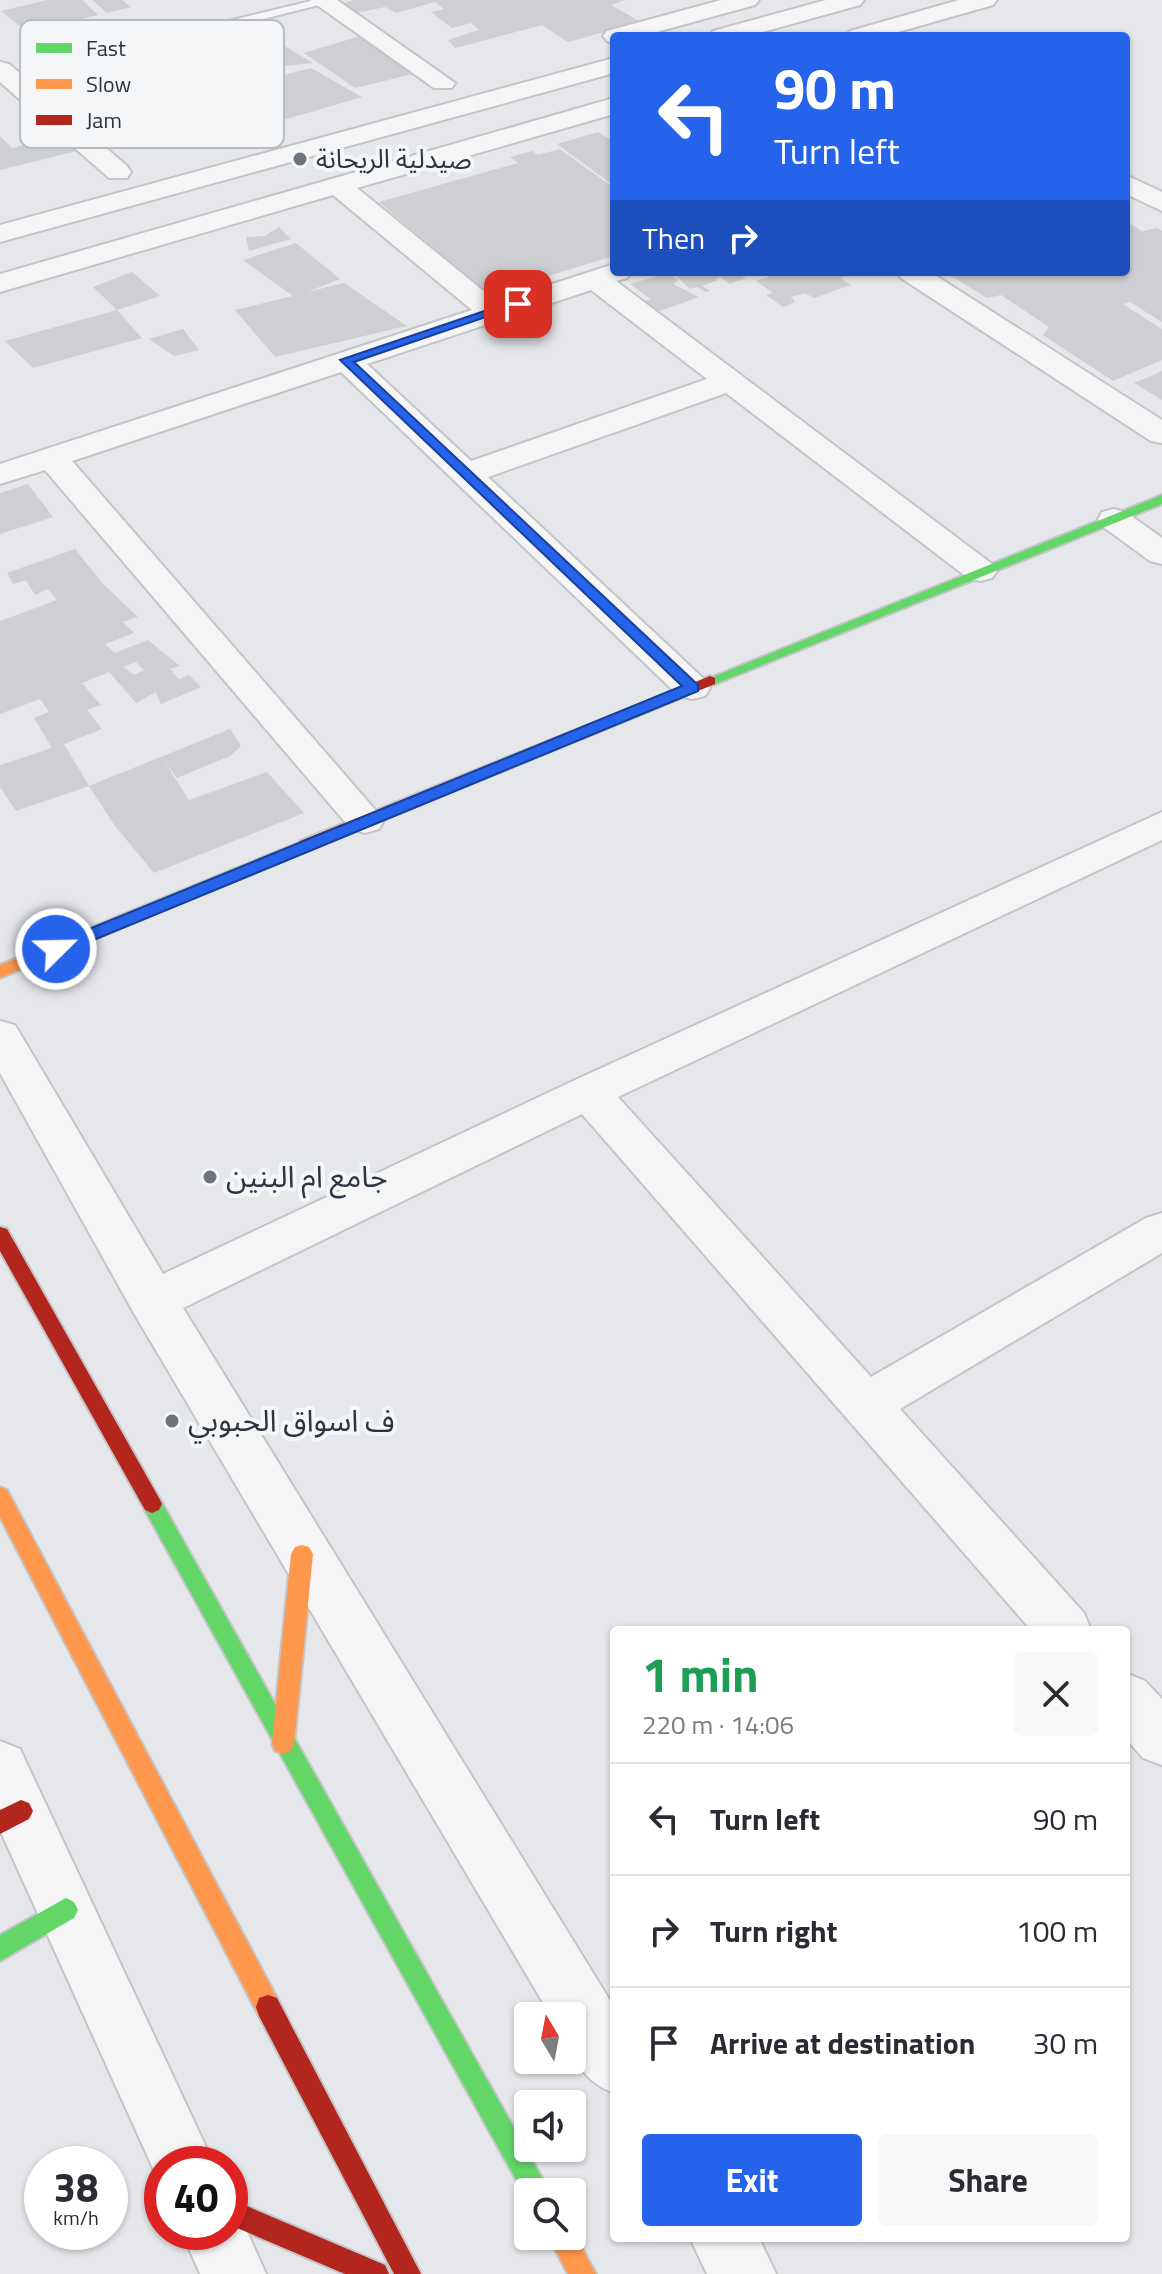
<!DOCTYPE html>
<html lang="en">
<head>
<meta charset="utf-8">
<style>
  body { margin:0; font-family:"Titillium Web","Noto Sans Arabic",sans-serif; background:#f7f7f7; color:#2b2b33; height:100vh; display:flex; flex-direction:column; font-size:30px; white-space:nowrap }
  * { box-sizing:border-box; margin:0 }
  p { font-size:26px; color:#7c7c81 }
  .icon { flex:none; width:44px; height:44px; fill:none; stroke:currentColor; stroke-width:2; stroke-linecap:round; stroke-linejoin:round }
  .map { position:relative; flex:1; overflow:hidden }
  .side { position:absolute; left:610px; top:1626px; width:520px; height:616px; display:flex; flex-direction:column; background:#fff; border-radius:8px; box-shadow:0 2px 6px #0004 }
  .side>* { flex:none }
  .hud { position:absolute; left:610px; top:32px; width:520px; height:244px; border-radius:8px; box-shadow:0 2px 6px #0004; background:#2563eb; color:#fff; overflow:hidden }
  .needle { width:52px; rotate:350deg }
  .tools { position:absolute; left:514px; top:2002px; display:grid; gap:16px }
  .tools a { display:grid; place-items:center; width:72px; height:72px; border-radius:8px; background:#fff; box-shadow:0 2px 6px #0004; font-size:40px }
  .speed { position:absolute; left:24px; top:2146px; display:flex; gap:16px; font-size:40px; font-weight:700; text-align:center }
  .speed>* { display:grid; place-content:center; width:104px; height:104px; border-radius:50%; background:#fff; box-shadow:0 2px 6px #0004; line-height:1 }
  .speed small { font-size:20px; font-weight:400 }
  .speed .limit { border:12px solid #d22; background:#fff; color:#111 }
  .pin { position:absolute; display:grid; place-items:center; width:68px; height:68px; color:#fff; margin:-34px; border-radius:16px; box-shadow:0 4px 12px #0006 }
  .me { position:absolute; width:88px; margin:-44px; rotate:67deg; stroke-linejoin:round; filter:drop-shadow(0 0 6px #0008) }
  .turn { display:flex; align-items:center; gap:28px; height:168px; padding:0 32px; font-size:36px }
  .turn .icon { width:104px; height:104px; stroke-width:2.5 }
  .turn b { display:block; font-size:56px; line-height:68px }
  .then { display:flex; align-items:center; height:76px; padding:0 32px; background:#0003; gap:16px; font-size:30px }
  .round { display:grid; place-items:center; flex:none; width:84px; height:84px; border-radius:8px; background:#f7f7f7 }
  .summary { display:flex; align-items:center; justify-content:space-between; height:136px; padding:0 32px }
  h1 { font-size:48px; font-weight:700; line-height:60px; color:#1e9e55 }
  .cta { display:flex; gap:16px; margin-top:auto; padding:16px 32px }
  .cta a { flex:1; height:92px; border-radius:8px; background:#2563eb; color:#fff; font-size:32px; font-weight:700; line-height:92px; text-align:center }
  .cta a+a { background:#f7f7f7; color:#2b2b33 }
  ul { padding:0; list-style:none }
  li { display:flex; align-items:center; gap:24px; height:112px; padding:0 32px; border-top:2px solid #e1e1e2 }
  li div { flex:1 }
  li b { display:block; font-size:30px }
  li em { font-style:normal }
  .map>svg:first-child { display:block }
  .building { fill:#cecfd2; fill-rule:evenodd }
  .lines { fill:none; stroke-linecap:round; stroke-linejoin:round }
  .lane-casing { stroke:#c3c5c8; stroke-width:4 }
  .street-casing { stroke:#c3c5c8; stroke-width:4 }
  .fast-casing { stroke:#c3c5c8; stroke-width:4 }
  .slow-casing { stroke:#c3c5c8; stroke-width:4 }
  .jam-casing { stroke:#c3c5c8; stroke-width:4 }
  .lane { fill:#f5f5f6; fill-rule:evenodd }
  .street { fill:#f5f5f6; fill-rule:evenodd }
  .fast { fill:#63d668; fill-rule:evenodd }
  .slow { fill:#ff974d; fill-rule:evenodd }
  .jam { fill:#b3261e; fill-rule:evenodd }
  .route { fill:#2563eb; stroke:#184099; stroke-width:2 }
  .poi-dot { fill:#6d737d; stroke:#f4f6f8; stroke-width:3 }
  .labels { text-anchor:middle; stroke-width:8; stroke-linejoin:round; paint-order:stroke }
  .far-poi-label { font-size:26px; fill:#2d3442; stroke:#f4f6f8; text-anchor:start }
  .poi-label { font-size:30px; fill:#2d3442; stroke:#f4f6f8; text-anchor:start }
  .key { fill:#f4f6f8; stroke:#b8bcc1; stroke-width:2 }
  .key-label { font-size:22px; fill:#2d3442 }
</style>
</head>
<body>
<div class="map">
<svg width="1162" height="2274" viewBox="0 0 1162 2274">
  <rect width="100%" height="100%" fill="#e5e7ea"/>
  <g class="building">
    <path d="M47 0H82L98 15 27 32 1 11Z"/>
    <path d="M92 0H122L131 7 107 13Z"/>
    <path d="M354 0H625L611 5 641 22 568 42 542 25 455 48 448 40 479 30 471 23 452 28 431 12 444 9 435 2 396 13 385 7 356 13 344 3Z"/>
    <path d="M360 36 417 73 355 88 304 53Z"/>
    <path d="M269 37 313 63 264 68 238 75 198 45 223 38 233 45Z"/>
    <path d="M311 68 362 97 263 126 217 92Z"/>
    <path d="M598 132 614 142V186L557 144Z"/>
    <path d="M70 134 85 149 0 170V136L12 148Z"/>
    <path d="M560 149 614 188V256L488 294 379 202 518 163 510 157 532 151 538 155Z"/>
    <path d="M1126 221 1142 231 1157 228 1162 231V322L1130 302 1123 304 1162 329V360L1113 381 1043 335 1049 327 1001 295 987 298 948 274 944 276 937 272H1126Z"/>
    <path d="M279 227 291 239 249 251 246 237 265 236Z"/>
    <path d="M296 243 340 279 307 292 344 283 407 326 275 357 235 310 293 296 243 260Z"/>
    <path d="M132 272 160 296 117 310 93 287Z"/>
    <path d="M736 272 746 278 730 284 720 277 715 279 718 280 702 286 710 291 706 292 697 287 690 289 673 273Z"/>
    <path d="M782 272H856L840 278 851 285 814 298 805 293 791 297 795 302 783 307 766 295 773 293 756 281Z"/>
    <path d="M668 273 678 280 673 284 699 297 657 312 642 302 651 299 630 284Z"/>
    <path d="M117 310 142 338 33 368 5 341Z"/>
    <path d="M183 329 199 350 174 356 149 339Z"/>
    <path d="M1162 371V400L1134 383Z"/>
    <path d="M28 484 53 517 0 534V493Z"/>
    <path d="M75 549 103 584 138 617 123 622 134 633 105 644 115 653 148 640 180 666 170 669 179 679 189 675 201 687 161 704 156 692 136 703 109 672 82 683 101 705 87 710 102 729 64 744 89 786 16 811 0 787V765L52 748 34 718 49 712 40 699 0 714V621L57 600 48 589 35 595 26 580 13 584 7 573ZM136 662 144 670 134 675 123 667Z"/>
    <path d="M230 729 241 746 230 756 177 778 164 761 189 800 267 772 304 813 154 873 115 826 89 786Z"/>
  </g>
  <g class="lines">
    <g class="lane-casing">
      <path id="lane" d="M315 0 331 2 10 82 3 78 5 75Z"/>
    </g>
    <g class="street-casing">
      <g id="street">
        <path d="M310 0H337L455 83 452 88H434Z"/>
        <path d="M721 0H759L755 5 642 36H614V43L607 41 603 36 607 31Z"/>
        <path d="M826 0H864L860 5 748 36H709L713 31Z"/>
        <path d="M959 0H997L993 5 884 36H846L850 31Z"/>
        <path d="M614 58V73L0 242V225Z"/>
        <path d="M0 62 9 64 127 166 131 172 127 178H109L0 82Z"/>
        <path d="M614 98V114L357 188 497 302 614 264V272H631L627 278 616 281 992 564 997 571 992 578 980 581 968 578 726 393 488 477 705 680 710 688 705 696 692 699 679 696 341 372 72 461 384 820 379 829 365 833 351 829 45 470 0 484V464L472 310 333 195 0 292V274ZM591 290 707 379 471 461 367 364Z"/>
        <path d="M1126 175 1162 192V211L1126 194Z"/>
        <path d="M897 272H930L1162 420V443L1151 441 901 278Z"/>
        <path d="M1114 509 1126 512 1162 538V564L1150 561 1102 526 1098 519 1102 512Z"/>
        <path d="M1162 812V840L618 1097 871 1377 1146 1218 1162 1213V1253L900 1409 1084 1613 1091 1630H1031L582 1114 183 1308 614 2007V2093C576 2078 572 2054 572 2016H551L135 1315 0 1073V1021L15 1025 163 1274 573 1081Z"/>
        <path d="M1126 1673 1145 1681 1162 1699V1765L1143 1758 1126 1739Z"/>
        <path d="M0 1741 20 1749 214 2164H162L161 2186 0 1830Z"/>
        <path d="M230 2207 237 2209 266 2274H200L182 2232H230Z"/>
        <path d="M690 2238H759L776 2274H707Z"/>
      </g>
    </g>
    <g class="fast-casing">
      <g id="fast">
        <path d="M1162 495V504L715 684 710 686 703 681Z"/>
        <path d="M152 1495 159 1498 550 2192H528V2201L145 1510 142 1504 145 1498Z"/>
        <path d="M66 1898 74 1902 78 1910 74 1918 0 1961V1935Z"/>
      </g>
    </g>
    <g class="slow-casing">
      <g id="slow">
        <path d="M306 840 312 841 314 845 312 849 0 978V965Z"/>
        <path d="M0 1487 7 1490 277 1998 280 2007 277 2016 268 2019 259 2016 0 1517Z"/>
        <path d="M302 1545 309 1547 313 1554 294 1743 291 1751 283 1754 275 1751 272 1743 291 1554 295 1547Z"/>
        <path d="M572 2230 596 2274H568L548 2236H572Z"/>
      </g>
    </g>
    <g class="jam-casing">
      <g id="jam">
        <path d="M710 676 715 678V684L312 849H300L298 845 300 841Z"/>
        <path d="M0 1227 7 1229 159 1498 162 1504 159 1510 152 1513 145 1510 0 1251Z"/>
        <path d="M21 1800 29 1803 33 1811 29 1819 0 1834V1810Z"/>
        <path d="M268 1995 277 1998 421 2274H394L259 2016 256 2007 259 1998Z"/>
        <path d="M230 2199 385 2265 389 2274H345L230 2225Z"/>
      </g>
    </g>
    <use href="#lane" class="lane"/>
    <use href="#street" class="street"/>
    <use href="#fast" class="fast"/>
    <use href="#slow" class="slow"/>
    <use href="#jam" class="jam"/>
  </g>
  <path class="route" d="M514 301 524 304 354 362 698 685V691L62 953H50L48 949 50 945 682 686 340 360Z"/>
  <g class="poi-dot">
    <circle cx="300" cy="159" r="8"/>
    <circle cx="210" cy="1177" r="8"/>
    <circle cx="172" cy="1421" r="8"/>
  </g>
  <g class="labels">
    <g class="far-poi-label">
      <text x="316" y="168">صيدلية الريحانة</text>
    </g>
    <g class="poi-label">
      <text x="226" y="1187">جامع ام البنين</text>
      <text x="188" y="1431">ف اسواق الحبوبي</text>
    </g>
  </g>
  <rect x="20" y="20" width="264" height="128" rx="12" class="key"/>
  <rect x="36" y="43" width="36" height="10" fill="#63d668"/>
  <rect x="36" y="79" width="36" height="10" fill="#ff974d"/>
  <rect x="36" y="115" width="36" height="10" fill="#b3261e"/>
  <g class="key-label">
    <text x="86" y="56">Fast</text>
    <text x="86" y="92">Slow</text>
    <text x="86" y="128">Jam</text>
  </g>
</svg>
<div class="tools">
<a><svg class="needle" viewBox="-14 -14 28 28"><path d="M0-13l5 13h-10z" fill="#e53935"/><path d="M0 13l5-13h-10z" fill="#7c7c81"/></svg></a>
<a><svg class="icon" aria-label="sound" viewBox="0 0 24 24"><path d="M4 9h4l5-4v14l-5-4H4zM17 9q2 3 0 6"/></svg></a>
<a><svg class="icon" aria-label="search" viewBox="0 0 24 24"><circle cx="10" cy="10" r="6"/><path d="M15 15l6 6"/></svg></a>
</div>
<div class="speed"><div>38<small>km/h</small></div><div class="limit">40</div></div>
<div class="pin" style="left:518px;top:304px;background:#d93025"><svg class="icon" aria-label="arrive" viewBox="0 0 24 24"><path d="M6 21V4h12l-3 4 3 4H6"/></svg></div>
<svg class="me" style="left:56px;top:949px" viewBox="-20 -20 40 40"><circle r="17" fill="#2563eb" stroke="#fff" stroke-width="3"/><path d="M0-11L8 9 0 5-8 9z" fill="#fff"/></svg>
<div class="hud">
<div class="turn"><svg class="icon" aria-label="left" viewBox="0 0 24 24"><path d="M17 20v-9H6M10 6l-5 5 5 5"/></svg><div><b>90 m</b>Turn left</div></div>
<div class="then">Then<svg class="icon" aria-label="right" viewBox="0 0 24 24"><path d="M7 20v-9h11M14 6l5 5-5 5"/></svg></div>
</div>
<section class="side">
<div class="summary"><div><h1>1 min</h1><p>220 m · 14:06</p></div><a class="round"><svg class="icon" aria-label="close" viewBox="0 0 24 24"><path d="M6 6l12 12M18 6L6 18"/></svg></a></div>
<ul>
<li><svg class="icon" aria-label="left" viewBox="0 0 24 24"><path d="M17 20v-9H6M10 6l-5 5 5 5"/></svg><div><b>Turn left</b></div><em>90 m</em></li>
<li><svg class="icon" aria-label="right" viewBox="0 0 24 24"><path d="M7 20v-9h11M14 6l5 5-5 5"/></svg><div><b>Turn right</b></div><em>100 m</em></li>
<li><svg class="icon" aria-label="arrive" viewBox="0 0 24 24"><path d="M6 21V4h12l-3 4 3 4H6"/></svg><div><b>Arrive at destination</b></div><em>30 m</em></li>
</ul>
<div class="cta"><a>Exit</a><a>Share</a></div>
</section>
</div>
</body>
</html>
